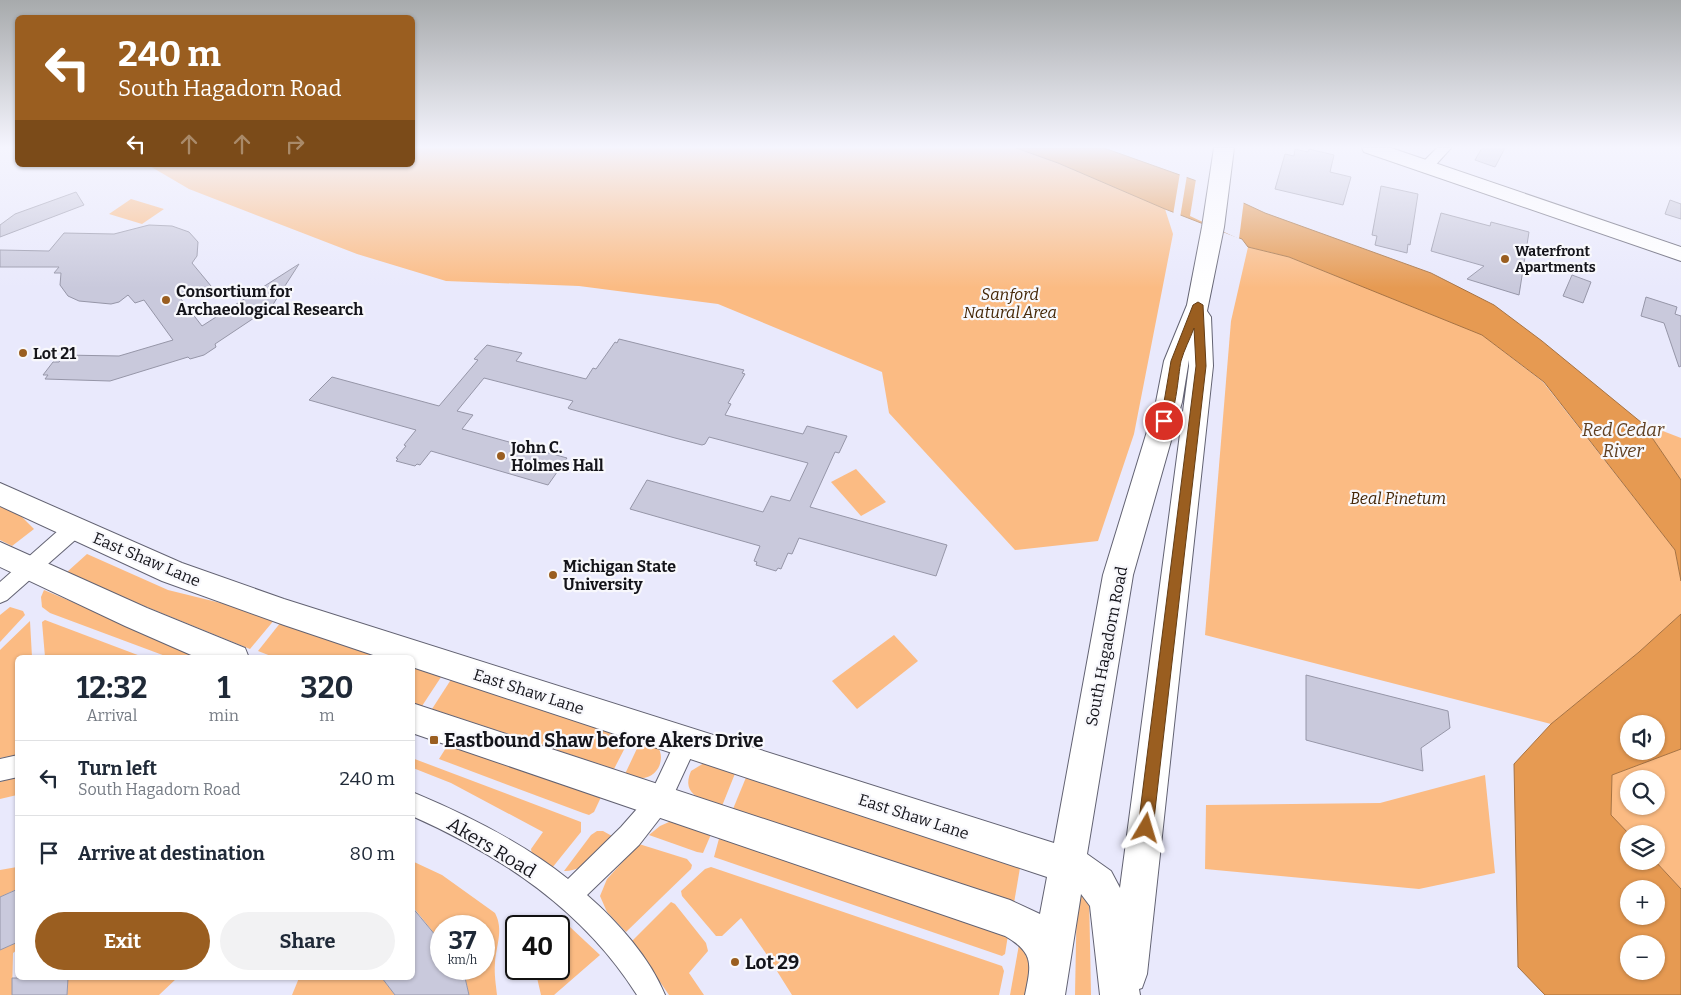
<!DOCTYPE html>
<html lang="en">
<head>
<meta charset="utf-8">
<style>
  body { margin:0; font-family:Bitter,serif; background:#f2f2f3; color:#1f2937; height:100vh; display:flex; flex-direction:column; font-size:19px; white-space:nowrap }
  * { box-sizing:border-box; margin:0 }
  p { font-size:16px; color:#747a83 }
  .icon { flex:none; width:28px; height:28px; fill:none; stroke:currentColor; stroke-width:2; stroke-linecap:round; stroke-linejoin:round }
  .map { position:relative; flex:1; overflow:hidden }
  .sheet { position:absolute; left:15px; top:655px; width:400px; height:325px; display:flex; flex-direction:column; background:#fff; border-radius:8px; box-shadow:0 1px 4px #0004 }
  .sheet>* { flex:none }
  .guide { position:absolute; left:15px; top:15px; width:400px; height:152px; border-radius:8px; box-shadow:0 1px 4px #0004; background:#9a5e20; color:#fff; overflow:hidden }
  .controls { position:absolute; left:1620px; top:715px; display:grid; gap:10px }
  .controls a { display:grid; place-items:center; width:45px; height:45px; border-radius:50%; background:#fff; box-shadow:0 1px 4px #0004; font-size:25px }
  .speed { position:absolute; left:430px; top:915px; display:flex; gap:10px; font-size:25px; font-weight:700; text-align:center }
  .speed>* { display:grid; place-content:center; width:65px; height:65px; border-radius:50%; background:#fff; box-shadow:0 1px 4px #0004; line-height:1 }
  .speed small { font-size:12px; font-weight:400 }
  .speed .limit { border:2px solid #111; border-radius:8px; background:#fff; color:#111 }
  .pin { position:absolute; display:grid; place-items:center; width:42px; height:42px; color:#fff; margin:-21px; border:2px solid #fff; border-radius:50%; box-shadow:0 1px 5px #0007 }
  .me { position:absolute; width:55px; margin:-28px; rotate:7deg; stroke-linejoin:round; filter:drop-shadow(0 0 4px #0008) }
  .turn { display:flex; align-items:center; gap:18px; height:105px; padding:0 20px; font-size:22px }
  .turn .icon { width:65px; height:65px; stroke-width:2.5 }
  .turn b { display:block; font-size:35px; line-height:42px }
  .lanes { display:flex; align-items:center; height:48px; padding:0 20px; background:#0003; justify-content:center; gap:25px; direction:ltr }
  .lanes .off { opacity:.35 }
  .eta { display:flex; justify-content:space-evenly; align-items:center; height:85px; text-align:center }
  .eta b { font-size:30px; font-weight:700; line-height:35px }
  .button { display:flex; gap:10px; margin-top:auto; padding:10px 20px }
  .button a { flex:1; height:58px; border-radius:30px; background:#9a5e20; color:#fff; font-size:20px; font-weight:700; line-height:58px; text-align:center }
  .button a+a { background:#f2f2f3; color:#1f2937 }
  ul { padding:0; list-style:none }
  li { display:flex; align-items:center; gap:15px; height:75px; padding:0 20px; border-top:1px solid #e0e1e3 }
  li div { flex:1 }
  li b { display:block; font-size:19px }
  li em { font-style:normal }
  .map>svg:first-child { display:block }
  .green { fill:#fbbb83; fill-rule:evenodd }
  .water { fill:#e69a52; stroke:#a77241; fill-rule:evenodd }
  .pier { fill:#e9e9fc }
  .building { fill:#c9c9dc; stroke:#9696a8 }
  .lines { fill:none; stroke-linecap:round; stroke-linejoin:round }
  .street-casing { stroke:#626272; stroke-width:2 }
  .secondary-casing { stroke:#626272; stroke-width:2 }
  .primary-casing { stroke:#626272; stroke-width:2 }
  .street { fill:#fff; fill-rule:evenodd }
  .secondary { fill:#fff; fill-rule:evenodd }
  .primary { fill:#fff; fill-rule:evenodd }
  .route { fill:#9a5e20; stroke:#643d15 }
  .poi-dot { fill:#9a5e20; stroke:#f8f8fc; stroke-width:2 }
  .labels { text-anchor:middle; stroke-width:4.5; stroke-linejoin:round; paint-order:stroke }
  .far-poi-label { font-size:14px; font-weight:bold; fill:#14141a; stroke:#f8f8fc; text-anchor:start }
  .poi-label { font-size:16px; font-weight:bold; fill:#14141a; stroke:#f8f8fc; text-anchor:start }
  .park-label { font-size:16px; font-style:italic; fill:#442606; stroke:#f8f8fc }
  .street-label { font-size:16px; fill:#14141a; stroke:#f8f8fc }
  .water-label { font-size:18px; font-style:italic; fill:#5f3f21; stroke:#f8f8fc }
  .near-poi-label { font-size:19px; font-weight:bold; fill:#14141a; stroke:#f8f8fc; text-anchor:start }
  .near-street-label { font-size:19px; fill:#14141a; stroke:#f8f8fc }
</style>
</head>
<body>
<div class="map">
<svg width="1681" height="995" viewBox="0 0 1681 995">
  <rect width="100%" height="100%" fill="#e9e9fc"/>
  <g class="green">
    <path d="M413 148H1016L1058 163 1165 209 1173 234 1134 434 1098 541 1015 550 889 413 882 372 718 304 579 286 446 281 357 254 189 189 148 165H412Z"/>
    <path d="M131 199 164 209 142 224 109 214Z"/>
    <path d="M1248 247 1289 257 1482 335 1543 382 1675 550 1681 581V614L1639 652 1551 724 1205 635 1231 321Z"/>
    <path d="M1642 423 1681 438V480Z"/>
    <path d="M856 469 886 502 861 516 831 482Z"/>
    <path d="M0 504 19 514 34 529 12 546 0 540Z"/>
    <path d="M87 554 168 590 237 607 275 619 250 649 132 601 67 572Z"/>
    <path d="M44 590 203 657H168L50 613 42 607 41 597Z"/>
    <path d="M10 607 23 611 25 615 0 642V615Z"/>
    <path d="M45 620 143 657H45L42 622Z"/>
    <path d="M30 621 32 657 18 658 17 755 0 758V650Z"/>
    <path d="M281 622 390 657 276 658 258 651Z"/>
    <path d="M894 635 918 661 857 709 832 681Z"/>
    <path d="M413 665 443 674 422 706 413 703Z"/>
    <path d="M452 678 631 736 614 769 432 709Z"/>
    <path d="M641 740 658 747C666 760 657 779 640 778 635 778 629 775 625 774Z"/>
    <path d="M449 743 602 795 594 812 589 815 583 813 439 759Z"/>
    <path d="M1681 749V889L1655 861 1656 834H1629L1611 816 1612 775ZM1629 779H1656V806H1629Z"/>
    <path d="M412 758 581 822V832L552 868 532 855 531 849 543 832 451 783 413 768Z"/>
    <path d="M704 763 736 771 722 806C704 800 680 796 691 771Z"/>
    <path d="M747 775 1021 862 1014 903 733 809Z"/>
    <path d="M1485 775 1495 873 1419 889 1205 869 1206 805 1380 803Z"/>
    <path d="M17 777V795L0 799V782Z"/>
    <path d="M669 822H676L712 832 703 853 697 852 649 835 660 826Z"/>
    <path d="M597 831H603L612 836C598 850 585 872 564 871L591 835Z"/>
    <path d="M720 835 1008 935 1005 954 1002 956 714 857Z"/>
    <path d="M639 844 687 859 692 865 691 869 626 932 607 912 600 896 607 879Z"/>
    <path d="M412 861 442 875 495 913C504 930 496 946 495 963 494 974 496 985 497 995H469L463 969H484V926H441V942L413 907Z"/>
    <path d="M17 867V889L0 897V870Z"/>
    <path d="M711 867 1002 966 1004 971 999 995H792L765 952 741 918 722 936H716L682 896 681 891 705 869Z"/>
    <path d="M1077 891 1089 893 1091 995H1075Z"/>
    <path d="M671 902 675 904 706 943 708 951 689 973 704 995H669L632 941Z"/>
    <path d="M570 927 600 955 554 995H541L535 969H559V930Z"/>
    <path d="M1020 939 1032 954 1030 995H1010Z"/>
    <path d="M17 942V950L13 953 12 995H0V950Z"/>
    <path d="M68 978H177L159 995H67Z"/>
    <path d="M299 978H382L395 995H292Z"/>
  </g>
  <g class="water">
    <path d="M1016 148H1104L1194 180 1265 213 1431 273 1494 305 1542 341 1642 423 1681 480V581L1675 550 1544 382 1482 335 1289 257 1248 247 1242 239 1165 209 1058 163Z"/>
    <path d="M1681 614V749L1612 775 1611 815 1629 834V861H1655L1681 889V995H1545L1518 967 1514 764 1551 724 1639 652ZM1629 724H1656V751H1629ZM1629 889H1656V916H1629ZM1629 944H1656V971H1629Z"/>
  </g>
  <g class="pier">
    <path d="M1180 173 1187 175 1180 218 1173 215Z"/>
    <path d="M1196 179 1244 200 1239 239 1190 216Z"/>
  </g>
  <g class="building">
    <path d="M1482 148H1505L1495 167 1475 160Z"/>
    <path d="M1295 149 1308 152 1309 149 1334 155 1330 172 1351 177 1343 205 1275 189 1285 154 1294 156Z"/>
    <path d="M1381 186 1418 194 1410 245 1408 244 1407 253 1375 245 1377 236 1372 235Z"/>
    <path d="M76 192 84 205 0 237V225L15 214Z"/>
    <path d="M1670 200 1681 204V219L1665 214Z"/>
    <path d="M1441 213 1490 226 1491 222 1529 232 1519 295 1467 279 1484 266 1431 251Z"/>
    <path d="M149 225 172 226 189 232 198 242 197 256 192 263 211 286 181 299 202 326 299 264 272 306 215 344 216 347 204 355 190 359 188 357 110 381 45 379 48 375H43L53 362H59L64 355 119 356 173 340 144 300 135 303 128 295 119 302 111 304 79 301 68 296 60 285 61 273H54L59 267H0V250L49 251 64 233 114 234Z"/>
    <path d="M1572 275 1591 282 1583 303 1563 296Z"/>
    <path d="M1646 297 1677 307 1675 314 1681 316V366L1679 367 1664 323 1641 316Z"/>
    <path d="M619 339 744 370 742 373 745 374 728 403 731 404 725 415 803 434 807 426 847 436 839 453 835 452 810 507 947 545 936 576 799 538 792 554 788 553 781 569 778 568 776 571 756 565 757 562 754 561 760 546 630 509 647 480 763 512 771 496 790 501 808 463 709 437 705 444 702 445 675 438 570 409 568 408 573 401 484 378 457 411 473 415 462 429 567 458 548 485 431 451 420 465 417 464 415 466 396 461 398 459 396 458 406 446 404 445 416 430 309 400 332 377 439 406 478 360 474 359 487 345 522 353 516 361 586 379 593 368 596 369 615 342 617 343Z"/>
    <path d="M1306 675 1448 711 1450 728 1421 748 1423 771 1306 740Z"/>
    <path d="M18 889V942L0 950V897Z"/>
    <path d="M412 907 441 942V969H463L469 995H395L382 978H412Z"/>
    <path d="M12 978H68L67 995H12Z"/>
  </g>
  <g class="lines">
    <g class="street-casing">
      <g id="street">
        <path d="M1437 148H1451L1431 170H1421L1419 167 1421 164Z"/>
        <path d="M75 520 82 522 85 528 82 534 7 600 0 603V582L68 522Z"/>
        <path d="M687 731 695 734 698 742 667 809 639 845 587 895C618 922 650 958 665 995H637C584 911 502 856 412 816V792C467 815 522 842 568 879L621 827 651 793 679 734Z"/>
        <path d="M18 755V777L0 781V759Z"/>
      </g>
    </g>
    <g class="secondary-casing">
      <g id="secondary">
        <path d="M1214 148H1234L1224 227 1207 311 1211 317 1213 366 1147 974 1142 988 1139 989 1140 995H1100L1090 906 1081 894 1065 995H1025C1031 965 1035 953 1005 936L412 733V703L1010 900 1040 914 1047 877 412 667V658H382L284 625 162 581 0 506V483L182 563 284 599 1054 843 1103 575 1156 402 1164 361 1187 305 1202 227ZM1189 360V366L1120 888 1111 871 1087 854 1133 575 1182 402Z"/>
        <path d="M0 542 147 608 245 648 249 658H198L125 626 0 567Z"/>
      </g>
    </g>
    <g class="primary-casing">
      <path id="primary" d="M1362 148H1391L1681 247V261L1364 152Z"/>
    </g>
    <use href="#street" class="street"/>
    <use href="#secondary" class="secondary"/>
    <use href="#primary" class="primary"/>
  </g>
  <linearGradient id="sky" x2="0" y2="1"><stop stop-color="#a7aaac"/><stop offset="0.51" stop-color="#f5f5fe"/><stop offset="1" stop-color="#f5f5fe" stop-opacity="0"/></linearGradient>
  <rect width="1681" height="288" fill="url(#sky)"/>
  <path class="route" d="M1198 302 1203 305 1206 366 1153 828 1151 833 1146 835 1140 833 1138 828 1196 366 1194 328C1190 339 1184 350 1181 361 1178 374 1176 421 1164 425L1158 421 1164 402 1171 361 1193 305Z"/>
  <g class="poi-dot">
    <circle cx="1505" cy="259" r="5"/>
    <circle cx="166" cy="300" r="5"/>
    <circle cx="23" cy="353" r="5"/>
    <circle cx="501" cy="456" r="5"/>
    <circle cx="553" cy="575" r="5"/>
    <rect x="429" y="735" width="10" height="10" rx="2.5"/>
    <circle cx="735" cy="962" r="5"/>
  </g>
  <g class="labels">
    <g class="far-poi-label">
      <text x="1515" y="256">Waterfront<tspan x="1515" dy="16">Apartments</tspan></text>
    </g>
    <g class="poi-label">
      <text x="176" y="297">Consortium for<tspan x="176" dy="18">Archaeological Research</tspan></text>
      <text x="33" y="359">Lot 21</text>
      <text x="511" y="453">John C.<tspan x="511" dy="18">Holmes Hall</tspan></text>
      <text x="563" y="572">Michigan State<tspan x="563" dy="18">University</tspan></text>
    </g>
    <g class="park-label">
      <text x="1010" y="300">Sanford<tspan x="1010" dy="18">Natural Area</tspan></text>
      <text x="1398" y="504">Beal Pinetum</text>
    </g>
    <g class="street-label">
      <text transform="translate(147 559) rotate(23)" y="6">East Shaw Lane</text>
      <text transform="translate(1106 646) rotate(-79)" y="6">South Hagadorn Road</text>
      <text transform="translate(529 691) rotate(18)" y="6">East Shaw Lane</text>
      <text transform="translate(914 816) rotate(18)" y="6">East Shaw Lane</text>
    </g>
    <g class="water-label">
      <text x="1623" y="436">Red Cedar<tspan x="1623" dy="21">River</tspan></text>
    </g>
    <g class="near-poi-label">
      <text x="444" y="747">Eastbound Shaw before Akers Drive</text>
      <text x="745" y="969">Lot 29</text>
    </g>
    <g class="near-street-label">
      <text transform="translate(492 847) rotate(31)" y="7">Akers Road</text>
    </g>
  </g>
</svg>
<div class="controls">
<a><svg class="icon" aria-label="sound" viewBox="0 0 24 24"><path d="M4 9h4l5-4v14l-5-4H4zM17 9q2 3 0 6"/></svg></a>
<a><svg class="icon" aria-label="search" viewBox="0 0 24 24"><circle cx="10" cy="10" r="6"/><path d="M15 15l6 6"/></svg></a>
<a><svg class="icon" aria-label="layers" viewBox="0 0 24 24"><path d="M12 4l9 5-9 5-9-5zM3 14l9 5 9-5"/></svg></a>
<a>+</a>
<a>−</a>
</div>
<div class="speed"><div>37<small>km/h</small></div><div class="limit">40</div></div>
<div class="pin" style="left:1164px;top:421px;background:#d93025"><svg class="icon" aria-label="arrive" viewBox="0 0 24 24"><path d="M6 21V4h12l-3 4 3 4H6"/></svg></div>
<svg class="me" style="left:1146px;top:828px" viewBox="-20 -20 40 40"><path d="M0-17L14 15 0 8-14 15z" fill="#9a5e20" stroke="#fff" stroke-width="4"/></svg>
<div class="guide">
<div class="turn"><svg class="icon" aria-label="left" viewBox="0 0 24 24"><path d="M17 20v-9H6M10 6l-5 5 5 5"/></svg><div><b>240 m</b>South Hagadorn Road</div></div>
<div class="lanes"><svg class="icon" aria-label="left" viewBox="0 0 24 24"><path d="M17 20v-9H6M10 6l-5 5 5 5"/></svg><svg class="icon off" aria-label="ahead" viewBox="0 0 24 24"><path d="M12 20V5M6 11l6-6 6 6"/></svg><svg class="icon off" aria-label="ahead" viewBox="0 0 24 24"><path d="M12 20V5M6 11l6-6 6 6"/></svg><svg class="icon off" aria-label="right" viewBox="0 0 24 24"><path d="M7 20v-9h11M14 6l5 5-5 5"/></svg></div>
</div>
<section class="sheet">
<div class="eta">
<div><b>12:32</b><p>Arrival</p></div>
<div><b>1</b><p>min</p></div>
<div><b>320</b><p>m</p></div>
</div>
<ul>
<li><svg class="icon" aria-label="left" viewBox="0 0 24 24"><path d="M17 20v-9H6M10 6l-5 5 5 5"/></svg><div><b>Turn left</b><p>South Hagadorn Road</p></div><em>240 m</em></li>
<li><svg class="icon" aria-label="arrive" viewBox="0 0 24 24"><path d="M6 21V4h12l-3 4 3 4H6"/></svg><div><b>Arrive at destination</b></div><em>80 m</em></li>
</ul>
<div class="button"><a>Exit</a><a>Share</a></div>
</section>
</div>
</body>
</html>
